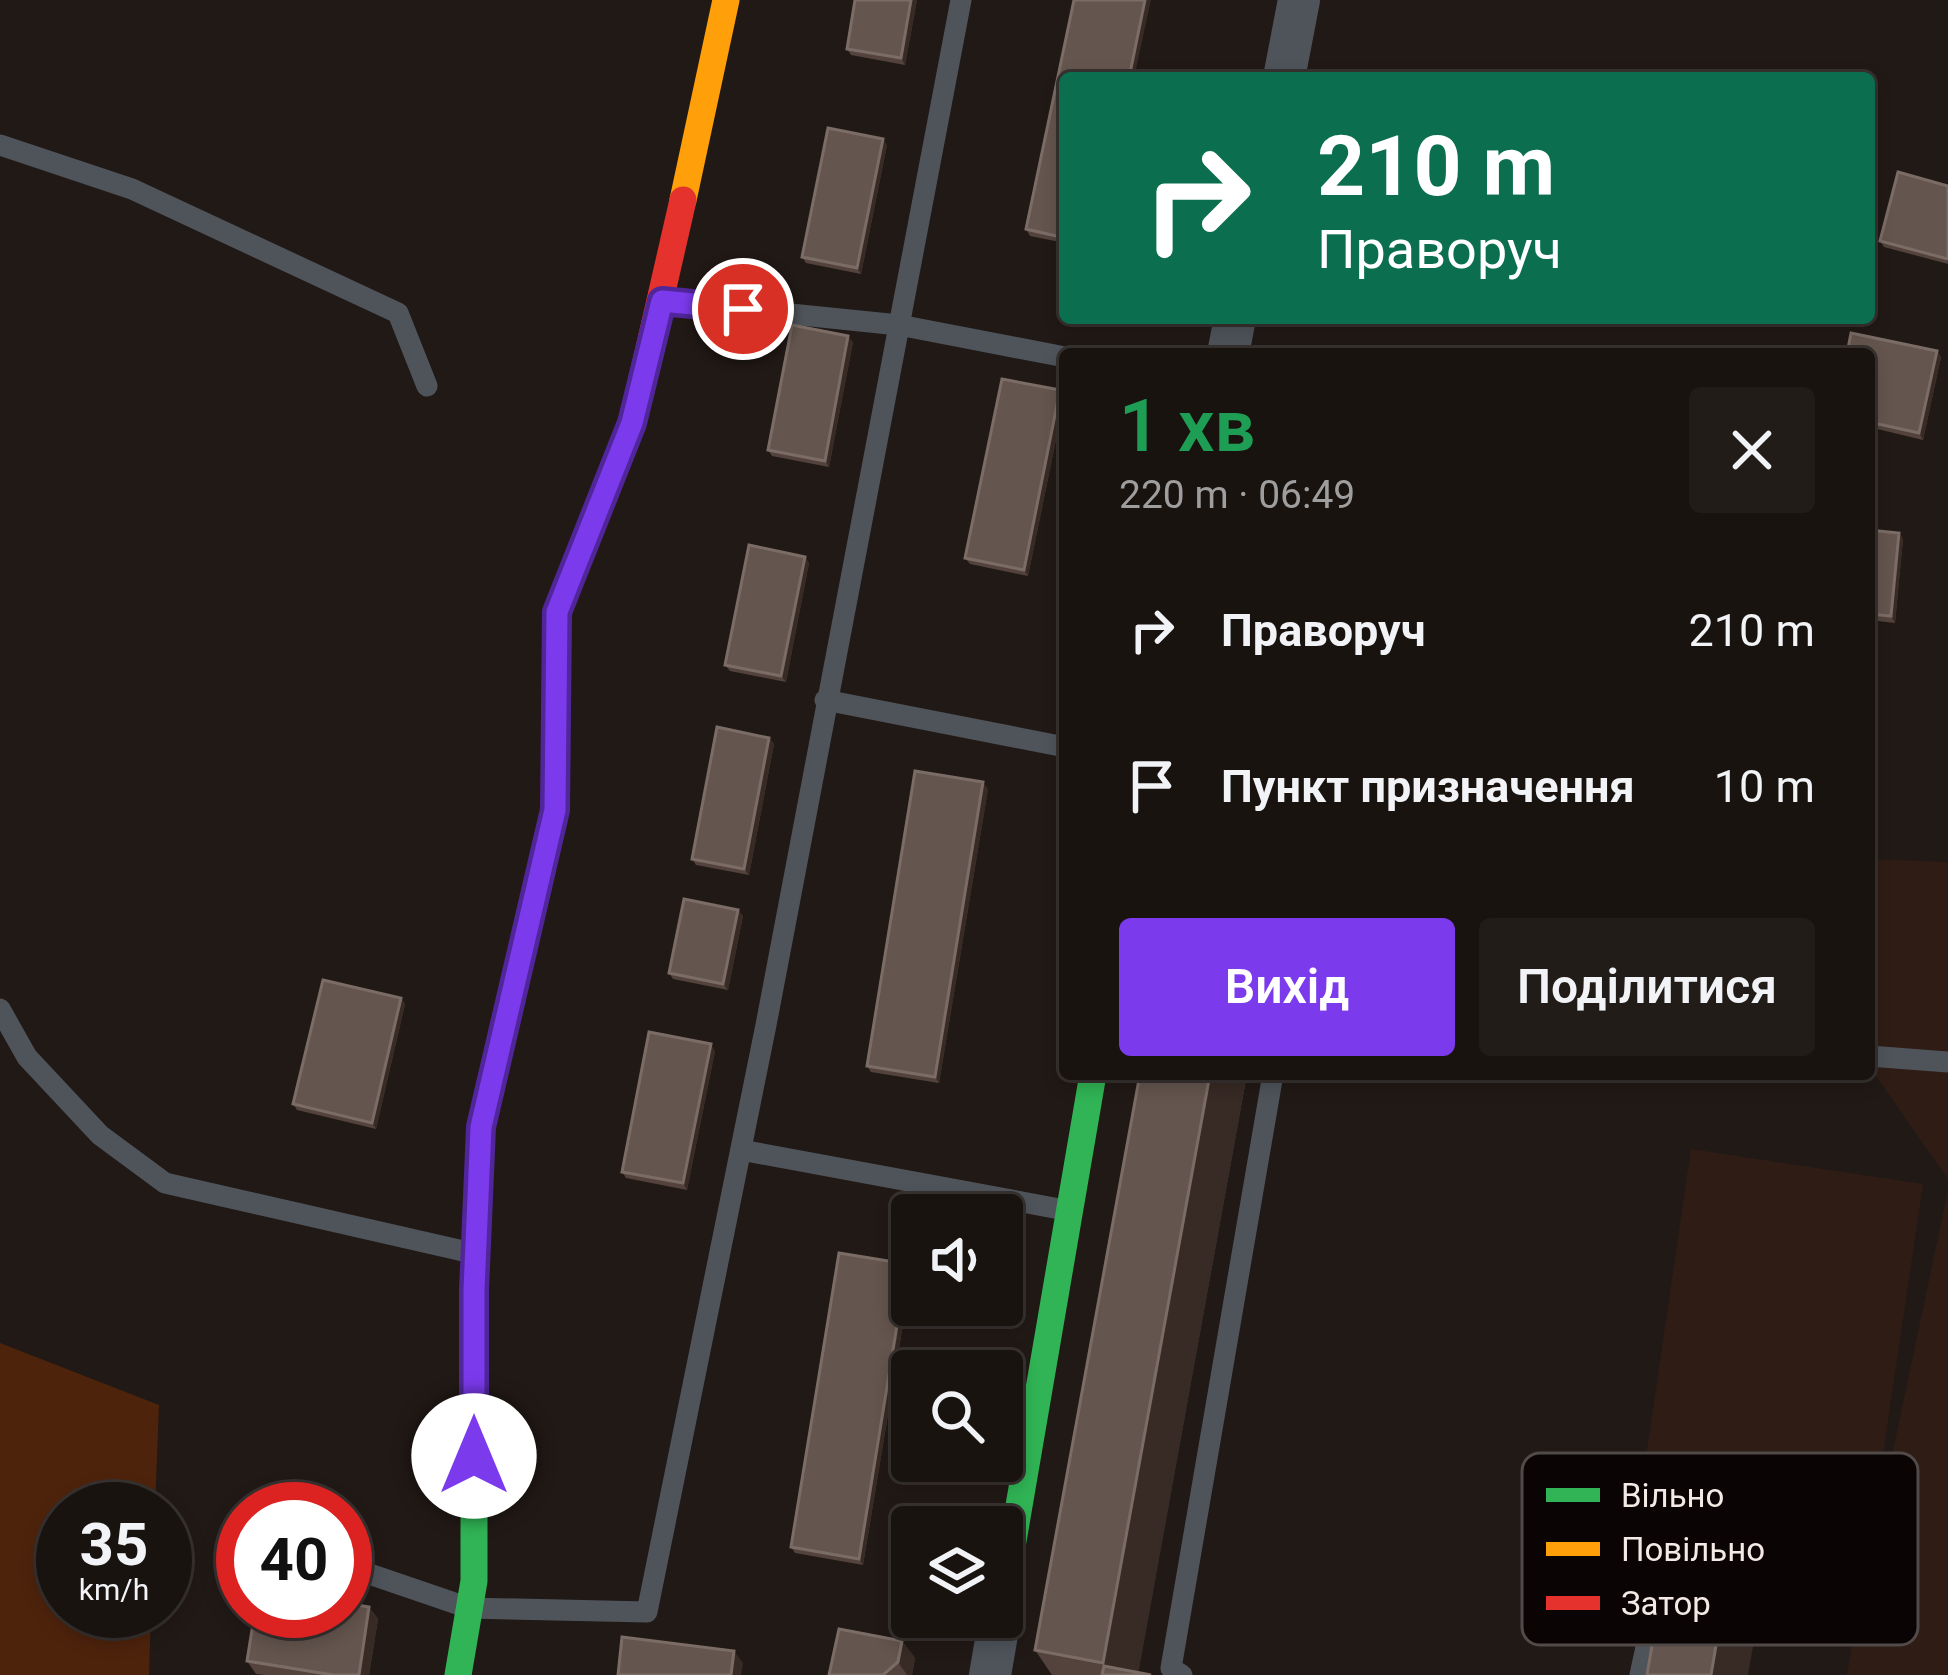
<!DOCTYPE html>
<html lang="uk">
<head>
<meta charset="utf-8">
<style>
  body { margin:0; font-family:Roboto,sans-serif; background:#221c19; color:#f1f3f6; height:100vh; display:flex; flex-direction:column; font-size:45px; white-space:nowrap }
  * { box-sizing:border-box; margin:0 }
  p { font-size:39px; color:#9f9e9f }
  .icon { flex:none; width:66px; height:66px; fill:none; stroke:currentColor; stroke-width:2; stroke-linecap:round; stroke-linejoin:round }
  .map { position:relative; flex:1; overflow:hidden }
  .drawer { position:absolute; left:1059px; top:348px; width:816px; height:732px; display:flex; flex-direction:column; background:#191310; border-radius:12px; box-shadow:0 6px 18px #0003,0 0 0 3px #373230 }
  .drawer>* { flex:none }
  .guide { position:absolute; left:1059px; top:72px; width:816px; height:252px; border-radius:12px; box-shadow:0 6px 18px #0003,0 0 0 3px #373230; background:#0b6e4f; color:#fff; overflow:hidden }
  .fabs { position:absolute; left:891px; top:1194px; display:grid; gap:24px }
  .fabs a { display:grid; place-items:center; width:132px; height:132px; border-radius:12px; background:#191310; box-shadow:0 6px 18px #0003,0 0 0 3px #373230; font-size:60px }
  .speed { position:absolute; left:36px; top:1482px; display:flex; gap:24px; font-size:60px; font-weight:700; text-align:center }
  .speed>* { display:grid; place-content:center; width:156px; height:156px; border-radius:50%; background:#191310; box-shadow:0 6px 18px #0003,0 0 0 3px #373230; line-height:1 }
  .speed small { font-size:30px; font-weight:400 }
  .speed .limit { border:18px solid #d22; background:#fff; color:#111 }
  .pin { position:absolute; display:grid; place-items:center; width:102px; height:102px; color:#fff; margin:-51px; border:6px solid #fff; border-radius:50%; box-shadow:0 3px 12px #0007 }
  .me { position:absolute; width:132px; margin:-66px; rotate:0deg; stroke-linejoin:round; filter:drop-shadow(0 0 9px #0008) }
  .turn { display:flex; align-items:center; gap:42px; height:252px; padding:0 60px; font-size:54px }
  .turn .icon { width:156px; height:156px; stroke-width:2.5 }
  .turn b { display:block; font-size:84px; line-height:102px }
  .round { display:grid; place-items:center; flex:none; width:126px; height:126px; border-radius:12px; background:#221c19 }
  .head { display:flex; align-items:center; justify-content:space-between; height:204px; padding:0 60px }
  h1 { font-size:72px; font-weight:600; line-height:90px; color:#1e9e55 }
  .cta { display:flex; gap:24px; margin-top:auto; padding:24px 60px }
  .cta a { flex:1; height:138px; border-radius:12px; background:#7c3aed; color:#fff; font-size:48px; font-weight:600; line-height:138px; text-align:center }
  .cta a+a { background:#221c19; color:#f1f3f6 }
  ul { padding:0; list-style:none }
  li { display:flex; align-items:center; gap:36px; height:156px; padding:0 60px }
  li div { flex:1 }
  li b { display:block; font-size:45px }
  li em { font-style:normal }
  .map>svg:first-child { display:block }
  .built { fill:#2f1d15 }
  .green { fill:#4e230c }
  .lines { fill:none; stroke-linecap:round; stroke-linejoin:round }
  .lane { stroke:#4f545b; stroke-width:21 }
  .street { stroke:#4f545b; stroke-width:42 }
  .fast { stroke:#30b455; stroke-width:27 }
  .slow { stroke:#ff9f0a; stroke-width:27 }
  .jam { stroke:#e5322d; stroke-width:27 }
  .wall { fill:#53433c }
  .shaded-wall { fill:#382a25 }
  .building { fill:#64554e; stroke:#7b6c66; stroke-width:3 }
  .route-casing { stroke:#51269a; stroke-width:30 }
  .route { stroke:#7c3aed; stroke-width:21 }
  .key { fill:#0a0504; stroke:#504a48; stroke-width:3 }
  .key-label { font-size:33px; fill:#f4eae5 }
</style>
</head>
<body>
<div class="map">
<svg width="1948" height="1675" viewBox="0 0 1948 1675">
  <rect width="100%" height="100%" fill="#211916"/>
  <g class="built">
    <path d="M1869 859 1948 862V1179L1869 1066Z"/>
    <path d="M1691 1149 1923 1184 1880 1474 1884 1462 1886 1484 1948 1190V1675H1847L1874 1513 1643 1478Z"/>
  </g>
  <path class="green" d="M0 1343 159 1405 155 1509H63V1611H151L149 1675H0Z"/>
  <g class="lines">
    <g class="lane">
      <path d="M0 145 132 189 398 313 427 386"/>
      <path d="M663 301 899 325 1065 357"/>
      <path d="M825 700 1065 747"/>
      <path d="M0 1009 27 1057 100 1135 165 1183 472 1253"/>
      <path d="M1869 1056 1948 1062"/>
      <path d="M741 1150 1065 1210"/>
      <path d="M346 1566 469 1608 647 1612 766 1025 961 0"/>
      <path d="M1182 1675 1171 1668 1273 1074"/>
      <path d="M1640 1675 1680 1489"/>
    </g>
    <g class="street">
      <path d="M1284 78 1299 0"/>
      <path d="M1228 354 1235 318"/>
      <path d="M990 1675 1000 1617"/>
    </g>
    <g class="fast">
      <path d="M1002 1605 1093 1074"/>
      <path d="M458 1675 474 1581V1290L481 1127 555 810V789"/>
    </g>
    <path class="slow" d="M683 200 726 0"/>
    <path class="jam" d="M555 789 557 612 632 423 683 200"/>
  </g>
  <g class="wall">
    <path d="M917 0 905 65 851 55 847 49Z"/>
    <path d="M1065 78V243L1030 236 1026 229Z"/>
    <path d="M887 145 861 274 806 263 802 257Z"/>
    <path d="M1948 186V264L1884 247 1880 241Z"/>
    <path d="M853 342 829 467 772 456 768 450Z"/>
    <path d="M1937 351 1941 357 1923 440 1869 427V354Z"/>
    <path d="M1060 390 1065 396 1028 576 970 564 965 558Z"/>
    <path d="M1869 530 1899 533 1903 539 1895 623 1869 620Z"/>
    <path d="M805 557 809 563 786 682 730 671 725 665Z"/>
    <path d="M769 738 774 744 749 875 696 865 692 859Z"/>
    <path d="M988 789 939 1083 871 1072 867 1066Z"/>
    <path d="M738 910 743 916 728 990 673 979 669 973Z"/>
    <path d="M401 998 405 1004 376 1129 297 1110 293 1104Z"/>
    <path d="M715 1051 687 1190 626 1178 622 1172Z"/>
    <path d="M1247 1074 1138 1673 1151 1675H1052L1035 1650Z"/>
    <path d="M907 1264 912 1270 863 1565 795 1553 791 1547Z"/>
    <path d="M369 1607 378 1619 369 1675H265L256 1674 247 1661Z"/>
    <path d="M902 1641 915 1658 912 1675H829Z"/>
  </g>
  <g class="shaded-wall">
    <path d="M911 0H917L905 65 901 58Z"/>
    <path d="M1145 0H1151L1134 78H1129Z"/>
    <path d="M883 139 887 145 861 274 857 268Z"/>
    <path d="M848 336 853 342 829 467 825 461Z"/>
    <path d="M1937 351 1941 357 1923 440 1919 433Z"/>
    <path d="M1060 390 1065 396 1028 576 1024 570Z"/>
    <path d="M1899 533 1903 539 1895 623 1891 616Z"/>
    <path d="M805 557 809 563 786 682 781 676Z"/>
    <path d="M769 738 774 744 749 875 744 869Z"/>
    <path d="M983 782 988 789 939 1083 935 1077Z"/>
    <path d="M738 910 743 916 728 990 723 984Z"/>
    <path d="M401 998 405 1004 376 1129 372 1123Z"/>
    <path d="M711 1044 715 1051 687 1190 683 1183Z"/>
    <path d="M1210 1074H1247L1138 1675H1111L1103 1663Z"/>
    <path d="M907 1264 912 1270 863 1565 859 1559Z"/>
    <path d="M1726 1586 1756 1629 1748 1675H1711Z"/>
    <path d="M369 1607 378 1619 369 1675H359Z"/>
    <path d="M902 1641 915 1658 912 1675H907L898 1662Z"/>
    <path d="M734 1651 743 1663 741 1675H731Z"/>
  </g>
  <g class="building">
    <path d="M855 0H911L901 58 847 49Z"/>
    <path d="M1074 0H1145L1129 78H1065V238L1026 229Z"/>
    <path d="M828 128 883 139 857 268 802 257Z"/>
    <path d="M1898 172 1948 186V259L1880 241Z"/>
    <path d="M792 325 848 336 825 461 768 450Z"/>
    <path d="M1851 333 1937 351 1919 433 1869 422V354H1847Z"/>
    <path d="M1002 379 1060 390 1024 570 965 558Z"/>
    <path d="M1869 530 1899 533 1891 616 1869 614Z"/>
    <path d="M749 545 805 557 781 676 725 665Z"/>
    <path d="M717 727 769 738 744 869 692 859Z"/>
    <path d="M915 771 983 782 935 1077 867 1066Z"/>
    <path d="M684 899 738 910 723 984 669 973Z"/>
    <path d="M323 980 401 998 372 1123 293 1104Z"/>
    <path d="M649 1032 711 1044 683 1183 622 1172Z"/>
    <path d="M1140 1074H1210L1103 1663 1035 1650Z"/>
    <path d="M839 1253 907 1264 859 1559 791 1547Z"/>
    <path d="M1664 1575 1726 1586 1711 1675H1647Z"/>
    <path d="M345 1603 369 1607 359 1675H333L247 1661 255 1611H345Z"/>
    <path d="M839 1629 902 1641 898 1662 883 1675H829Z"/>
    <path d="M622 1637 734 1651 731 1675H618Z"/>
    <path d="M1104 1666 1151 1675H1102Z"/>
  </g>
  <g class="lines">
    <g class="route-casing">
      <path id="route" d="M474 1456V1290L481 1127 555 810 557 612 632 423 662 301 743 309"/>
    </g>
    <use href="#route" class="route"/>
  </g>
  <rect x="1522" y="1453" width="396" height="192" rx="18" class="key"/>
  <rect x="1546" y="1488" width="54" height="14" fill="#30b455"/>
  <rect x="1546" y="1542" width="54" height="14" fill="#ff9f0a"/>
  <rect x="1546" y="1596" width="54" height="14" fill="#e5322d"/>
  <g class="key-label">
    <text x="1621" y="1507">Вільно</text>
    <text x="1621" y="1561">Повільно</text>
    <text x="1621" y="1615">Затор</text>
  </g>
</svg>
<div class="fabs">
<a><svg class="icon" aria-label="sound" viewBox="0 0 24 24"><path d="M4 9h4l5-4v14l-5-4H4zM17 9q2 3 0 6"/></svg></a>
<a><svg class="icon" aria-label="search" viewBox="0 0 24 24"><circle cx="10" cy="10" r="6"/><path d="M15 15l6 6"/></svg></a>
<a><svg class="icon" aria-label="layers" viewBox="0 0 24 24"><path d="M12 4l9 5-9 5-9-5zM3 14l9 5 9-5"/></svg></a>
</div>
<div class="speed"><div>35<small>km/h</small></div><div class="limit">40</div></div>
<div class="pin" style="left:743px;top:309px;background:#d93025"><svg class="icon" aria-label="arrive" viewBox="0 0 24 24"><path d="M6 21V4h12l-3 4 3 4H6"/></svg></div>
<svg class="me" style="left:474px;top:1456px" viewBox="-20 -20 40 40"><circle r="19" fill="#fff"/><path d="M0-13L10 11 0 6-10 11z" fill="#7c3aed"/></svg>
<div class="guide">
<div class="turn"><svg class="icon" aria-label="right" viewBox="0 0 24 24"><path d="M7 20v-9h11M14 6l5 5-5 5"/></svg><div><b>210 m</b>Праворуч</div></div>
</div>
<section class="drawer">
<div class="head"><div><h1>1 хв</h1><p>220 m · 06:49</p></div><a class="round"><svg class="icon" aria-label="close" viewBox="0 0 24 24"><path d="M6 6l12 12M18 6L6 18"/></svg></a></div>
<ul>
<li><svg class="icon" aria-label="right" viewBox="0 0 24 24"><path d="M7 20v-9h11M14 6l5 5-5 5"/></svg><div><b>Праворуч</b></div><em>210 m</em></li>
<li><svg class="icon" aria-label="arrive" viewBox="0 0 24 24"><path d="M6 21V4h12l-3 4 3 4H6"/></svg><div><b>Пункт призначення</b></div><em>10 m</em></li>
</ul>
<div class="cta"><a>Вихід</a><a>Поділитися</a></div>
</section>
</div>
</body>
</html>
